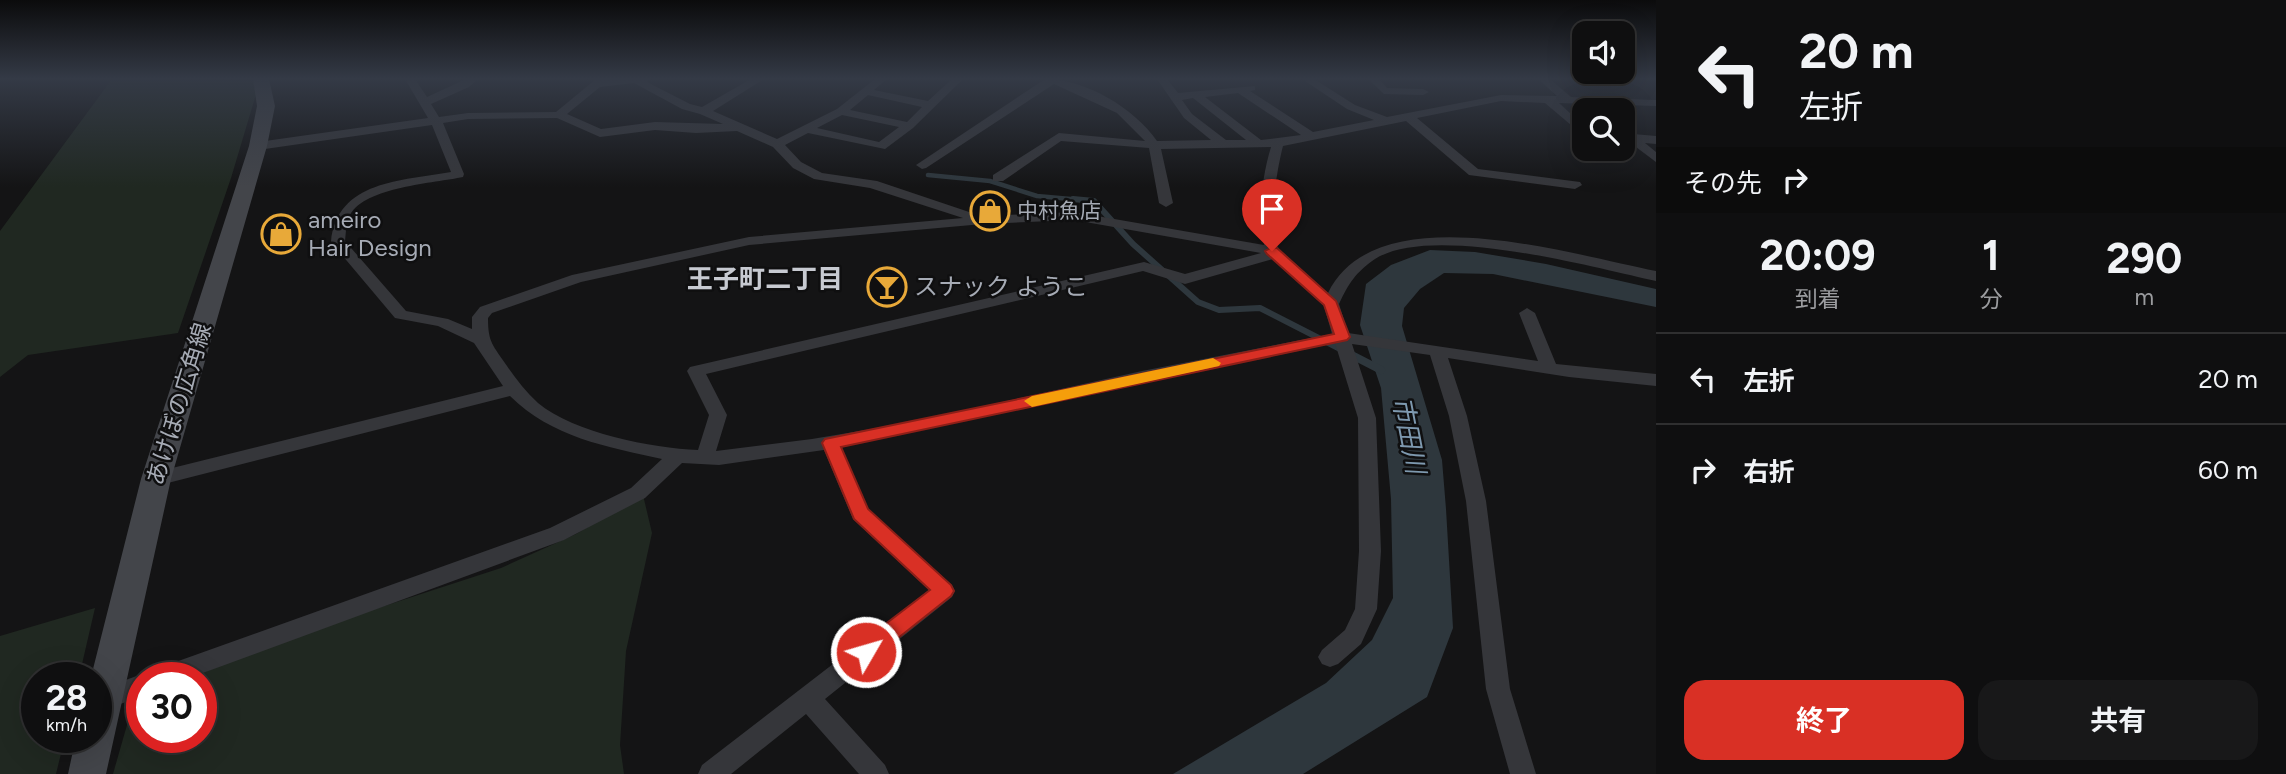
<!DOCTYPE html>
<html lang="ja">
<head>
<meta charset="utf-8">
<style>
  body { margin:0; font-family:Figtree,"Noto Sans JP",sans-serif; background:#181819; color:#f1f3f6; height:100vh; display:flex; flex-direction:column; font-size:26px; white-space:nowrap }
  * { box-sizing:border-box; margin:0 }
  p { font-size:23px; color:#9b9c9f }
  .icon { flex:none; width:38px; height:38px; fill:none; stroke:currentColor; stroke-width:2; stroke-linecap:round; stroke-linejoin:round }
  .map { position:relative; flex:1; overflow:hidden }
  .drawer { display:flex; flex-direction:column; background:#0f0f10; width:630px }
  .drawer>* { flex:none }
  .top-card { background:#0f0f10; color:#f1f3f6; overflow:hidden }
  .controls { position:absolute; left:1572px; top:21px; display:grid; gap:14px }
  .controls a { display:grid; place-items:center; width:63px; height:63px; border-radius:14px; background:#0f0f10; box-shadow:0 7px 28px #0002,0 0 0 2px #2f2f30; font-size:35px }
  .speed { position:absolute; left:21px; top:662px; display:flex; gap:14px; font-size:35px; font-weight:700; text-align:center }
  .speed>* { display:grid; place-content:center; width:91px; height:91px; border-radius:50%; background:#0f0f10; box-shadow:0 7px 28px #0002,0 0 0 2px #2f2f30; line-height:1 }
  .speed small { font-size:18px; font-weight:400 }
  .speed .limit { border:10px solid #d22; background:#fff; color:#111 }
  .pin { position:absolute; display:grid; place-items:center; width:60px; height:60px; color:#fff; margin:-72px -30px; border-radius:50% 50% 50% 0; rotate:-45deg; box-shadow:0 0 7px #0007 }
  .pin .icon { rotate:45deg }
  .me { position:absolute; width:77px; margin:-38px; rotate:52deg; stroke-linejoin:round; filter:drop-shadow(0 0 5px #0008) }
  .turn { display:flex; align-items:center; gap:24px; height:147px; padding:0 28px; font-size:32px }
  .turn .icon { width:91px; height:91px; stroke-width:2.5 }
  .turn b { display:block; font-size:49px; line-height:60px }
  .then { display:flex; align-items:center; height:66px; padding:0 28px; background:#0003; gap:14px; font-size:26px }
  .eta { display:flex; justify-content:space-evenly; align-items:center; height:119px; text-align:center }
  .eta b { font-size:42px; font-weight:700; line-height:49px }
  .button { display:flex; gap:14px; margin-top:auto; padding:14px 28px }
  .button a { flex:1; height:80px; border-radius:21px; background:#d93025; color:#fff; font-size:28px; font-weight:700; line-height:80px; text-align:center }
  .button a+a { background:#181819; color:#f1f3f6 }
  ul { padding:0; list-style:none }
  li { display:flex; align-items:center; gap:21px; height:91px; padding:0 28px; border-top:2px solid #2f2f30 }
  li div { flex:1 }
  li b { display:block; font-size:26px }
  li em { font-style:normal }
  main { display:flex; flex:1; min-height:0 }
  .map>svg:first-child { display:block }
  .green { fill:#202821 }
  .water { fill:#2e373d }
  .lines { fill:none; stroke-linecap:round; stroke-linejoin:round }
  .stream-far2 { stroke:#2e373d; stroke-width:4.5 }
  .stream-far1 { stroke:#2e373d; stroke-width:6 }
  .stream { stroke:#2e373d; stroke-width:8 }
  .street { fill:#35363a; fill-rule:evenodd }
  .secondary { fill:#43454a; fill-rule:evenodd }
  .wall { fill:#4a4b50 }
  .route { fill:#d93025; stroke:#8d1f18; stroke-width:2 }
  .slow { fill:#f59e0b }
  .labels { text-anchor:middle; stroke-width:5; stroke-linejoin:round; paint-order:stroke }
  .far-poi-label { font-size:21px; fill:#a6abb5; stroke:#0f0f10; text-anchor:start }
  .poi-label { font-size:24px; fill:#a6abb5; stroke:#0f0f10; text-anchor:start }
  .street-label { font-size:24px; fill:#a6abb5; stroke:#0f0f10 }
  .neighbourhood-label { font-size:26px; font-weight:bold; fill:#c7cad1; stroke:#0f0f10 }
  .water-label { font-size:26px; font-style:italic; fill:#7e99af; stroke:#0f0f10 }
</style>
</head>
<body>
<main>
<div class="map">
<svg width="1656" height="774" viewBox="0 0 1656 774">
  <rect width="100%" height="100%" fill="#141415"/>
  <g class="green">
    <path d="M112 79 260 81 231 178 178 333 28 355 0 377V231Z"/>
    <path d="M643 495 652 533 626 651 620 745 624 774H113L133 704 142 700V737H201V677H193L229 662 372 610 501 568 576 534Z"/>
    <path d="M95 608 79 677H37V737H65L56 774H0V636Z"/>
  </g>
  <path class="water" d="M1430 250 1475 252 1546 264 1656 289V307L1493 274 1444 273 1420 289 1404 308 1402 326 1442 460 1446 509 1453 628 1427 697 1303 774H1173L1326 683 1372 640 1393 598 1391 499 1381 388 1360 325 1366 284 1391 265Z"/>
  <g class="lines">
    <path class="stream-far2" d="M928 175 990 181 1037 196 1093 201"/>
    <path class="stream-far1" d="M1073 199 1094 201 1133 244 1198 302 1219 310 1260 308 1346 352"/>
    <path class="stream" d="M1342 350 1381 370"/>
    <g class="street">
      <path d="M405 79H415L427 97 466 79H478L469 87 431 104 439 117 468 113 556 112 596 79H650L647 82 690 104 702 107 751 79H764L713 111 777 139 837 109 875 79H887L874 90 928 101 952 79H963L913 128 885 149 808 133 785 145 801 162 822 173 877 181 981 216 1074 212 1264 245C1259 211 1261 180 1271 147L1161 149 1173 203 1166 207 1159 203 1149 148 1061 141 1003 181H993V175L1059 133 1145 141 1117 113 1054 84 926 168 922 169 916 165 1045 79C1086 79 1134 108 1157 141L1211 140 1184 118 1157 79H1167L1178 93 1255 86V90L1250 91 1313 132 1374 120 1347 109 1302 79H1314L1355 105 1387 117 1501 95 1557 96 1538 79H1550L1571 97 1656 100V106L1559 103 1584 126V136L1545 103 1501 101 1417 118 1478 169 1580 182 1582 185 1575 189 1469 175 1406 121 1283 146C1277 169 1267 227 1279 249 1284 259 1318 285 1328 293 1376 193 1573 255 1656 271V281C1592 267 1431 223 1375 259 1355 273 1349 283 1339 304L1348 333 1538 361 1519 313 1527 308 1535 313 1556 364 1656 374V386L1569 377 1448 358 1467 416 1486 501 1510 689 1536 774H1510L1486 689 1466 501 1449 416 1430 355 1352 344 1376 418 1381 551 1377 609 1361 644 1338 664 1330 667 1322 664 1318 657 1322 650 1345 630 1355 609 1359 551 1358 418 1335 343 841 447 868 509 952 585 955 591 952 597 825 699 885 765 889 774H859L806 714 731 774H698L702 765 929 590 853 519 824 450 719 465 682 463 645 498 564 540 192 677H152L156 669 550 528 631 488 662 459C607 447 551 437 510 396L156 486 149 484 146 479 149 474 156 472 503 386 474 343 438 326 395 318 331 242C337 180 402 181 451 172L432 125 258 150 252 146 258 142 428 118ZM634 83 682 109 700 114 723 124 655 122 601 129 567 114 600 87ZM1238 93 1301 135 1261 140 1205 97ZM868 95 922 107 907 122 850 110ZM1193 98 1246 140H1226L1192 114 1182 100ZM842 115 899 127 879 142 817 128ZM557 118 600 137 655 130 696 133 737 131 773 147 793 168 814 179 870 188 963 218 749 237 572 275 480 307 472 317V329L448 319 406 311 345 241C346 233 346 223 350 215 365 187 435 183 463 177L464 174 443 123 468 119ZM1074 220 1261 253 1185 274 1144 262 690 367 687 371 709 415 698 450C652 448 574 433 538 403 526 392 516 379 507 366 493 345 488 343 488 318L492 313 581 282 749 245 983 224ZM1273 259 1324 306 1332 334 1142 371 913 422 812 439 716 451 727 415 706 374 1143 271 1185 284Z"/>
      <path d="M1368 79H1379L1387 88 1423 89 1429 92 1423 95 1384 94Z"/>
      <path d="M1622 133 1656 136V144L1645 143 1656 152V162L1628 141H1622Z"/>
      <path d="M142 674 150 677H142V696L104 710 96 707V691Z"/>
    </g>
    <path class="secondary" d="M253 79H269L275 106 267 146 171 479 106 774H68L76 737H96V677H91L141 479 249 146 257 106Z"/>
  </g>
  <path class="wall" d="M1176 79H1225L1177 80Z"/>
  <linearGradient id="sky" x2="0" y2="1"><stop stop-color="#0b0b0c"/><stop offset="0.42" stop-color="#343a46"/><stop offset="1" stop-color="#343a46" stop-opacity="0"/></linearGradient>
  <rect width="1656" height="187" fill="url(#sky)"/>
  <path class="route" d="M1272 247 1277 248 1336 301 1350 337 1347 340 841 447 868 509 951 585 954 591 951 596 873 658 866 661 858 658 855 652 858 645 930 590 854 519 822 443 825 439 1334 334 1324 305 1267 254 1265 251Z"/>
  <path class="slow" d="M1213 358 1221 363 1219 366 1032 407 1024 401 1032 396Z"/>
  <defs>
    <g id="shop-ring" transform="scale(2.0125)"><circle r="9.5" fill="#0f0f10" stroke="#e8a939" stroke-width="1.5"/><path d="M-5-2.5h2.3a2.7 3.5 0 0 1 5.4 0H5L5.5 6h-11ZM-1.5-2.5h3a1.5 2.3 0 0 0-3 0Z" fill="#e8a939"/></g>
    <g id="bar-ring" transform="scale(2.0125)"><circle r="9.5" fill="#0f0f10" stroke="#e8a939" stroke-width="1.5"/><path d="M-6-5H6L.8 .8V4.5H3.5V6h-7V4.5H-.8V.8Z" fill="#e8a939"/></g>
  </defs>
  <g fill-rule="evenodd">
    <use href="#shop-ring" x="990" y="211"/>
    <use href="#shop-ring" x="281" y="234"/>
    <use href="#bar-ring" x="887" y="287"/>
  </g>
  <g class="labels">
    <g class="far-poi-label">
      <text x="1017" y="218">中村魚店</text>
    </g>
    <g class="poi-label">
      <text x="308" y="228">ameiro<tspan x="308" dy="28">Hair Design</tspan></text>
      <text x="914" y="295">スナック ようこ</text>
    </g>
    <g class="street-label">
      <text transform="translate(179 404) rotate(-73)" y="8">あけぼの広角線</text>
    </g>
    <g class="neighbourhood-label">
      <text x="765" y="288">王子町二丁目</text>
    </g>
    <g class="water-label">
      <text transform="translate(1409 435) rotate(79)" y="9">市田川</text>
    </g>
  </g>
</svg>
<div class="controls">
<a><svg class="icon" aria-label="sound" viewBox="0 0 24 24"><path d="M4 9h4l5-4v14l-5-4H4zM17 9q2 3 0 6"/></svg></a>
<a><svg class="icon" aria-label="search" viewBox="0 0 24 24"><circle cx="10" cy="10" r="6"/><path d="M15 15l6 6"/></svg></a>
</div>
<div class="speed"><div>28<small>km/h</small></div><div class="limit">30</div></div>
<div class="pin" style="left:1272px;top:251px;background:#d93025"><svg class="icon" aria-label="arrive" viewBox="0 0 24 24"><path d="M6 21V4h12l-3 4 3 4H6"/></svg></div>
<svg class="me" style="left:866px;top:652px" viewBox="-20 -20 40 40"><circle r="17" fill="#d93025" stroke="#fff" stroke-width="3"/><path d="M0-11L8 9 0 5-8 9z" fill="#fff"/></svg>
</div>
<section class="drawer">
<div class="top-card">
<div class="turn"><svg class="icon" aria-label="left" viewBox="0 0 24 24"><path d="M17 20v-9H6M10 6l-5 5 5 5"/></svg><div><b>20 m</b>左折</div></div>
<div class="then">その先<svg class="icon" aria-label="right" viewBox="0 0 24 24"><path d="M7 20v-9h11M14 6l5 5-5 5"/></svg></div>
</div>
<div class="eta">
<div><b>20:09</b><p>到着</p></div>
<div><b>1</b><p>分</p></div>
<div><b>290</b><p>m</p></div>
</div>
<ul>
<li><svg class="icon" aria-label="left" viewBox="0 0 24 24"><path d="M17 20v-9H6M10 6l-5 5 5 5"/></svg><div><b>左折</b></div><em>20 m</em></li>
<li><svg class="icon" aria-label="right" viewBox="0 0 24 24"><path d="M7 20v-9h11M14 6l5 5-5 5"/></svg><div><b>右折</b></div><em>60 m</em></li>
</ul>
<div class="button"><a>終了</a><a>共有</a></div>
</section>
</main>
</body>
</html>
